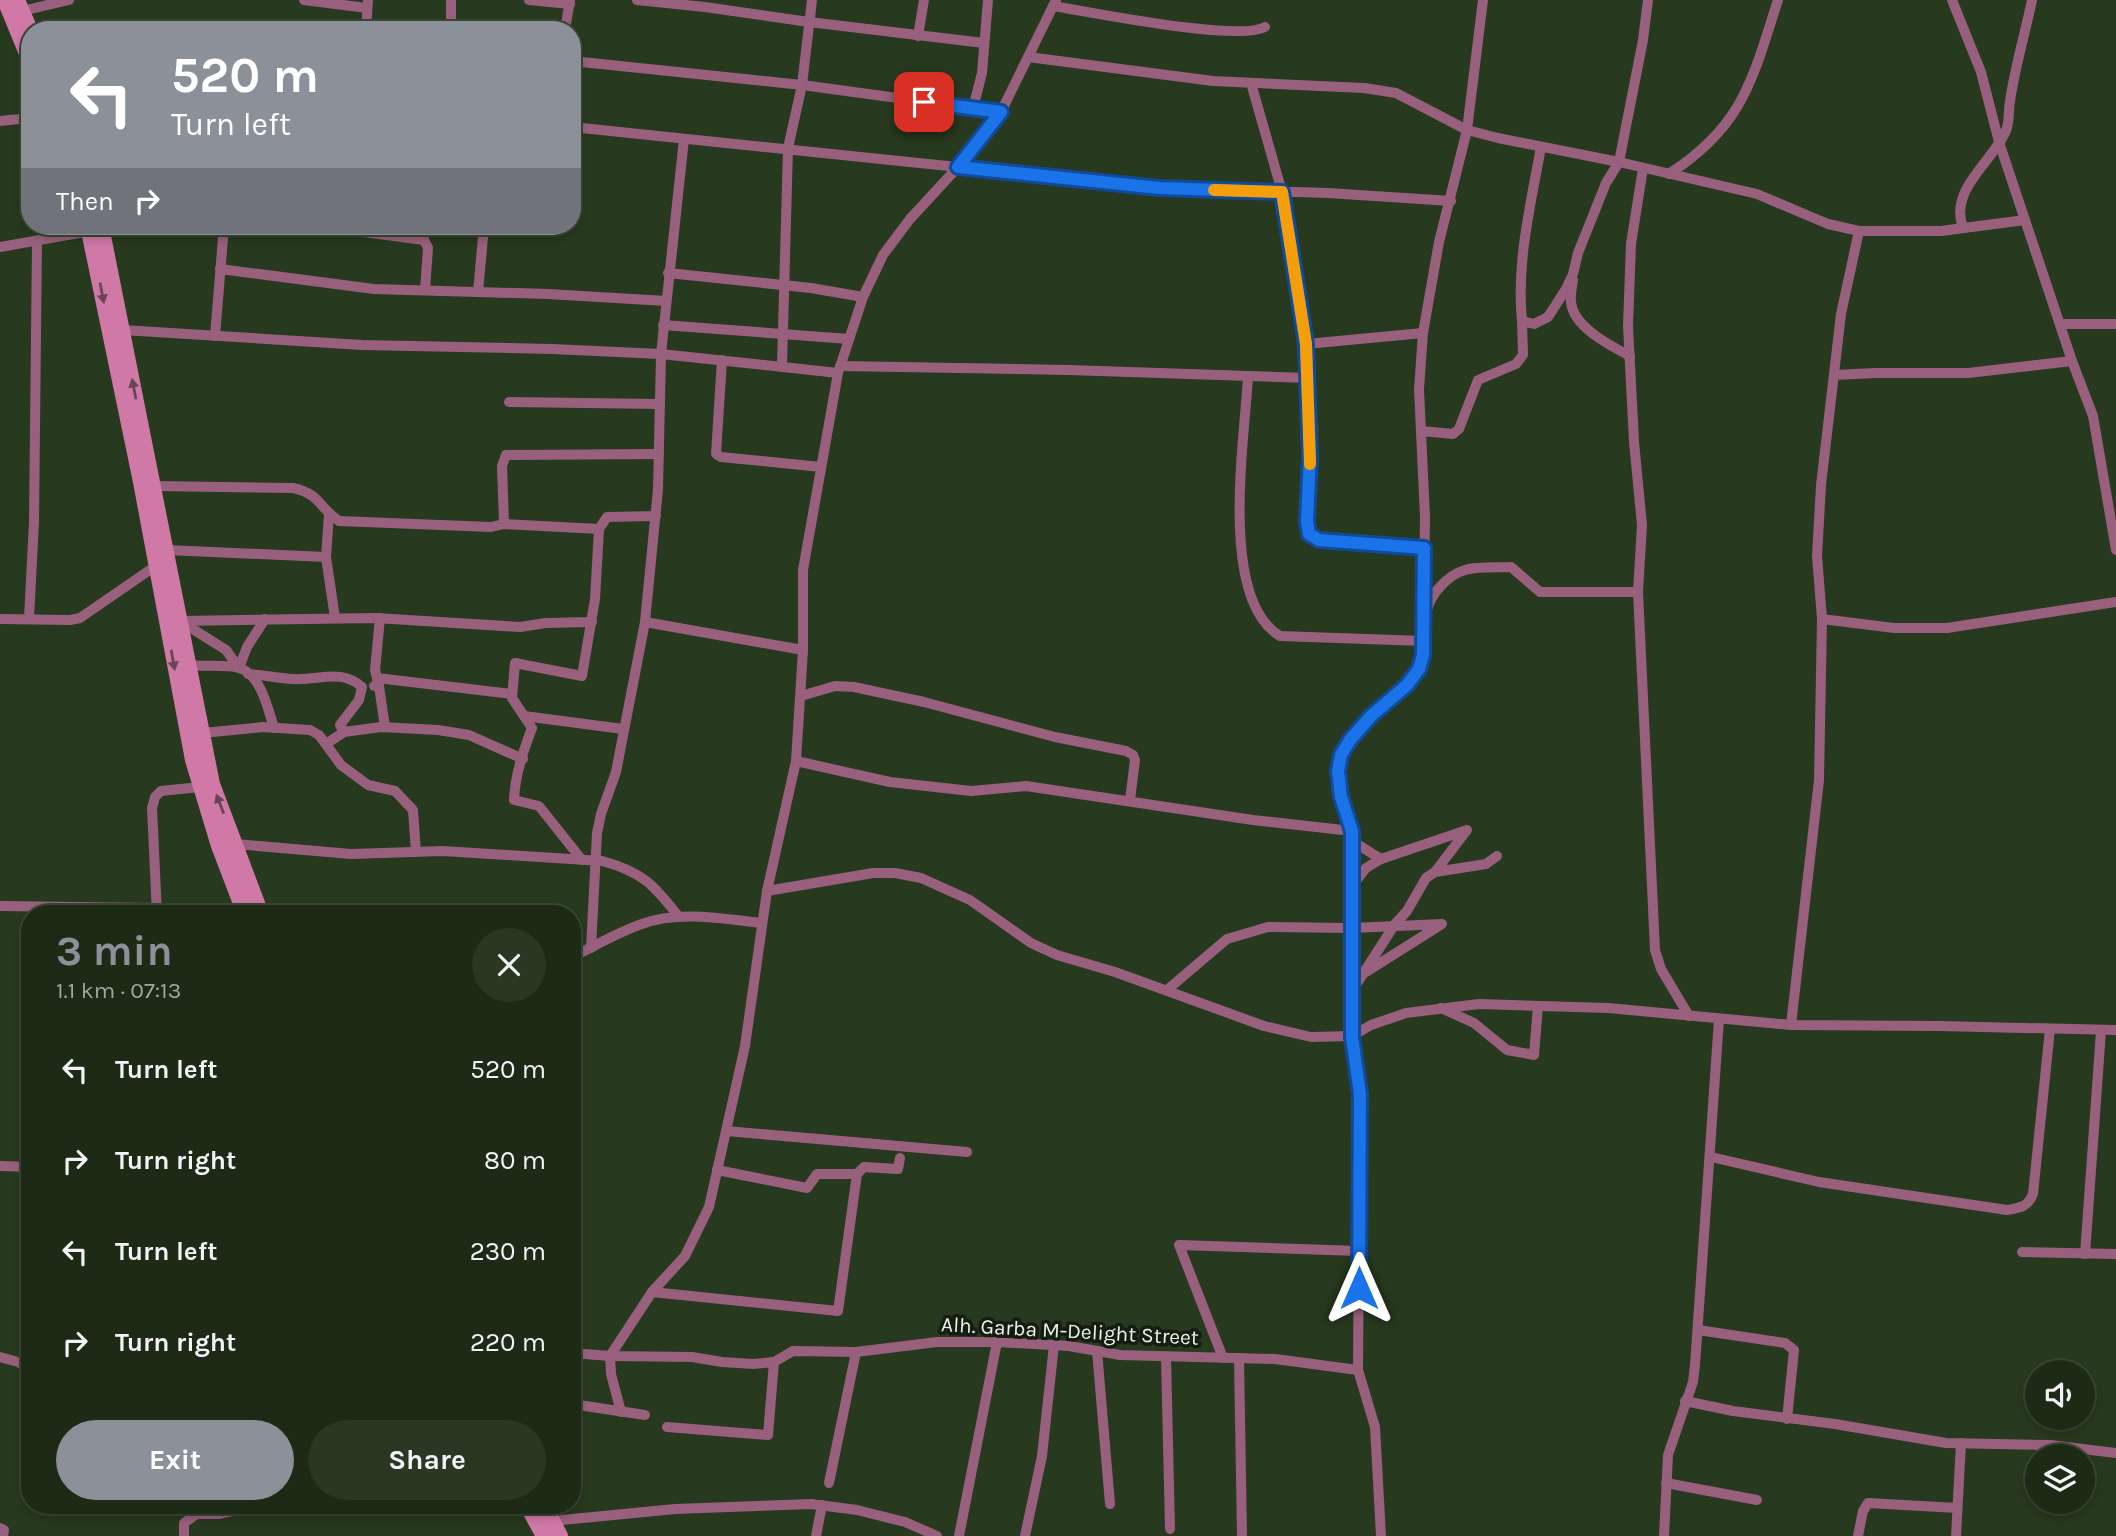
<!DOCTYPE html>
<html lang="en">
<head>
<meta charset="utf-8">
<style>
  body { margin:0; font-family:Karla,sans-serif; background:#2a3723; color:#f1f3f6; height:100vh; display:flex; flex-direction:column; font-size:26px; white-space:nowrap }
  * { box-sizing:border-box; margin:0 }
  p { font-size:23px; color:#a0a7a1 }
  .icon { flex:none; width:38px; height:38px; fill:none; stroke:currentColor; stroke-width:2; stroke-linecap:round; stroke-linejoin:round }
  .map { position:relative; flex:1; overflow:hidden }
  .details { position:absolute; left:21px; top:905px; width:560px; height:609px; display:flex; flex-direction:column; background:#1d2b16; border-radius:28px; box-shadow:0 4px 10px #0003,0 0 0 2px #3b4735 }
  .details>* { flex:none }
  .top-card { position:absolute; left:21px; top:21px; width:560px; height:214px; border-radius:28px; box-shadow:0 4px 10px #0003,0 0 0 2px #3b4735; background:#8c9099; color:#fff; overflow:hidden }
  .controls { position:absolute; left:2025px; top:1360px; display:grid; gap:14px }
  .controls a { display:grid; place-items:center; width:70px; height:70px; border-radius:50%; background:#1d2b16; box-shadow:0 4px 10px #0003,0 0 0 2px #3b4735; font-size:35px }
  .pin { position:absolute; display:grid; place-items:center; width:60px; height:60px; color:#fff; margin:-30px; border-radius:14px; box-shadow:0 4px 10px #0006 }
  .me { position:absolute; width:77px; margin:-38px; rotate:0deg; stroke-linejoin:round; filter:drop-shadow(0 0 5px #0008) }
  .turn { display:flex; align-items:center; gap:24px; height:147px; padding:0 35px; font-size:32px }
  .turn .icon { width:91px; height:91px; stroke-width:2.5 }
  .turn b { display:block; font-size:49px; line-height:60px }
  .then { display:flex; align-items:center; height:66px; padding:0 35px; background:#0003; gap:14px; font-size:26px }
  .round { display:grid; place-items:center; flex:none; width:74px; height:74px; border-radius:37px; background:#2a3723 }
  .summary { display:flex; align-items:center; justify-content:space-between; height:119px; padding:0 35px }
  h1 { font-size:42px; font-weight:700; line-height:52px; color:#8c9099 }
  .cta { display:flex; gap:14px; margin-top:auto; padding:14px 35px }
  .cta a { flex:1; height:80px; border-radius:42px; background:#8c9099; color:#fff; font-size:28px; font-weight:700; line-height:80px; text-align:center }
  .cta a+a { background:#2a3723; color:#f1f3f6 }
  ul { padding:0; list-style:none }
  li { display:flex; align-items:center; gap:21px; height:91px; padding:0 35px }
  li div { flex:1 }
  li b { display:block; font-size:26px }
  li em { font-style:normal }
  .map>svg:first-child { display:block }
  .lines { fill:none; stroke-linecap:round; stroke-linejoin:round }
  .minor { stroke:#98607d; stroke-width:10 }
  .secondary { stroke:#d078a6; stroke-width:16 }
  .oneway { fill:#694655 }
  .route-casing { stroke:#114b97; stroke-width:18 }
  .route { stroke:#1a73e8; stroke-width:12 }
  .slow { stroke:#f59e0b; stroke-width:12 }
  .labels { text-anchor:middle; stroke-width:7; stroke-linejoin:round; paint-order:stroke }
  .street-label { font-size:21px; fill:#e9f4e4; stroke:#151d12 }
</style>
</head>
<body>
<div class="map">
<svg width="2116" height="1536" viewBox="0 0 2116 1536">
  <rect width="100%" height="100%" fill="#27391e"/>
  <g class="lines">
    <g class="minor">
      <path d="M304 0 367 8"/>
      <path d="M529 0 570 4"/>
      <path d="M637 0 705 7 809 22 984 43"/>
      <path d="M1952 0 1981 72 1999 142 2072 361 2093 416 2116 550"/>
      <path d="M1053 6C1091 12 1238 42 1265 27"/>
      <path d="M22 11 69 0"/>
      <path d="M366 30 368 0"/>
      <path d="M451 30V0"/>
      <path d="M565 30 570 0"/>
      <path d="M918 36 924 0"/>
      <path d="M1028 57 1213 81 1364 88 1396 93 1467 130 1498 138 1619 162 1757 194 1828 224 1859 231H1941L2025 220"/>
      <path d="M572 61 802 85 1001 112"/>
      <path d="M1251 83 1282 192 1306 344 1310 456 1307 521 1309 534 1319 540 1424 548"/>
      <path d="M973 108 982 73 988 0"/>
      <path d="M0 121 30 118"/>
      <path d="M572 127 1159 188 1328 193 1451 201"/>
      <path d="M1541 147C1531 203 1516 263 1522 321L1534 324 1548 317 1566 289 1573 274 1578 253 1606 183 1619 162 1643 40 1648 0"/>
      <path d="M1643 168 1631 244 1628 326 1634 442 1642 525 1638 592 1655 950 1661 969 1689 1016"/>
      <path d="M1669 174C1744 125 1752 80 1778 0"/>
      <path d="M318 226 424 240 428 248 425 290"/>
      <path d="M1963 228C1949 190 1990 164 2005 133 2010 124 2008 112 2010 101 2015 67 2025 34 2032 0"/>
      <path d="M0 247 90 231"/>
      <path d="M220 269 374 289 548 294 666 301"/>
      <path d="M668 273 811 288 863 297"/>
      <path d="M1573 280C1572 287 1570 295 1571 302 1573 327 1611 346 1630 356"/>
      <path d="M478 292 484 226"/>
      <path d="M2061 324H2116"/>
      <path d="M663 325 849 339"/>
      <path d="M123 330 362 345 552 349 661 354 838 373"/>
      <path d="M215 336 224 226"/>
      <path d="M1306 344 1423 333"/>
      <path d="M722 360 716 454 721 457 821 467"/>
      <path d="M782 366 788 148 802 85 812 0"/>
      <path d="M840 366 1069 370 1308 378"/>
      <path d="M1835 375 1875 373H1968L2072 361"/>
      <path d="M1248 376C1245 439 1218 599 1280 636L1423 641"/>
      <path d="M509 402 660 404"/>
      <path d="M1421 431 1453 434 1459 429 1478 380 1516 364 1523 355 1522 321"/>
      <path d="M154 486 293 488C321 494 319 508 339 521L491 527 504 524 599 529"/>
      <path d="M329 514 326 557 335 618"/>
      <path d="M504 524 502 466 506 455 659 454"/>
      <path d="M167 550 326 557"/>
      <path d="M1427 611C1430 594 1448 575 1465 570 1479 566 1497 568 1511 567L1540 592H1638"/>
      <path d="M29 618 34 522 37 241"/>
      <path d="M0 619 70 620 80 618 157 565"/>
      <path d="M1822 619 1894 628H1947L2116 602"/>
      <path d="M180 621 376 618 520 627 546 623 592 622"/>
      <path d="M180 621 226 650 239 668"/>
      <path d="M645 622 803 650"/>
      <path d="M189 665C203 667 227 664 239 668 261 674 268 709 274 728"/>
      <path d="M239 668 247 647 265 619"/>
      <path d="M248 674C263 675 278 678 293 679 318 681 341 668 362 687L359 700 340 725 344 732"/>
      <path d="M377 678 512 694"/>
      <path d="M374 686H379L385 727"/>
      <path d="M379 686 375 670 380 618"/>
      <path d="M801 696 835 686 854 687 924 702 1055 737 1126 751 1133 755 1135 760 1130 800"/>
      <path d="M524 716 623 729"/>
      <path d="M203 733 263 727 310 730 319 735 341 765 368 785 395 791 413 810 416 852"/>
      <path d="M326 744 344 732 381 727 438 730 469 735 523 759"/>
      <path d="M796 761 890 782 971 791 1026 786 1253 820 1352 831V1036L1360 1094 1358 1370 1375 1427 1381 1536"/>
      <path d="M1352 831C1330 765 1332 748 1387 702 1404 688 1417 677 1423 655L1425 517 1419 389 1423 333 1439 242 1467 130 1483 0"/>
      <path d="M1352 841 1381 859"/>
      <path d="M235 844 351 854 443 851 602 861C643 872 654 885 679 917"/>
      <path d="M582 860 539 806 514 800C515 775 523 752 532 728L512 698 515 663 582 676 595 599 599 529 607 517 656 516"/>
      <path d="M1435 872 1486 864 1497 856"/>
      <path d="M767 891 873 873H895L921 878 970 900 1031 943 1057 955 1115 972 1264 1026 1311 1037 1352 1036 1371 1025 1406 1013 1479 1004 1608 1008 1791 1025 1939 1026 2116 1030"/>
      <path d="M0 906 156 908"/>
      <path d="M261 912 277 914"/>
      <path d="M157 914 152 808 155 797 161 791 200 787"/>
      <path d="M591 948 597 833 601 814 616 772 645 622 658 489 661 354 684 139"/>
      <path d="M572 957C595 946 618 932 642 924 678 910 725 919 762 923"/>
      <path d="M1167 990 1227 939 1268 927 1352 928 1442 924 1366 972"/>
      <path d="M1352 991 1395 924 1407 911 1426 878 1435 872 1467 830 1381 859 1366 868 1352 886"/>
      <path d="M1441 1008 1474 1023 1507 1050 1534 1055 1538 1006"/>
      <path d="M1791 1025 1819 780 1822 619 1817 556 1821 485 1841 314 1859 231"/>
      <path d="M726 1131 967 1152"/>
      <path d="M1711 1157 1819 1182 2007 1210C2020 1208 2028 1207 2033 1194L2050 1029"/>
      <path d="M0 1166 30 1167"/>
      <path d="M717 1170 807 1188 817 1174H857L864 1167 898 1169 900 1158"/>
      <path d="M2022 1252 2116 1254"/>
      <path d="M2085 1254 2101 1031"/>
      <path d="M652 1292 838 1311 857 1174"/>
      <path d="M1698 1330 1785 1343 1794 1350 1787 1419"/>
      <path d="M1097 1351 1110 1504"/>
      <path d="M572 1353 610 1356 692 1357 722 1362 753 1364 774 1362 793 1351 856 1352 937 1342H997L1069 1346 1120 1355 1275 1359 1358 1370"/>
      <path d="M0 1357 18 1362 30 1369"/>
      <path d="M1166 1357 1170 1529"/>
      <path d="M1223 1358 1179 1245 1359 1251"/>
      <path d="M1239 1358 1242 1536"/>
      <path d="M1685 1401 1733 1411 1835 1424 1946 1443 2050 1445 2116 1453"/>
      <path d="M572 1404 645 1415"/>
      <path d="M621 1412 611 1374 610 1356 652 1292 685 1256 709 1207 745 1046 767 891 796 761 803 650V570L838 373 863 297 883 255 910 219 958 167 1001 112 1056 0"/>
      <path d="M667 1427 768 1435 774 1362"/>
      <path d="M829 1483 856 1352"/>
      <path d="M1666 1483 1757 1500"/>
      <path d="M552 1521 675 1509 811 1504 857 1510 905 1522 937 1536"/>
      <path d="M0 1528 4 1530 3 1536"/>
      <path d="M184 1536V1523L197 1514H218L262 1505"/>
      <path d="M816 1536 822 1505"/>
      <path d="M959 1536 997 1342"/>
      <path d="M1025 1536 1042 1456 1054 1345"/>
      <path d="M1664 1536 1668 1455 1693 1382 1695 1365 1719 1019"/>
      <path d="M1858 1536 1863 1511 1868 1503 1957 1508"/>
      <path d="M1956 1536 1961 1443"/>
    </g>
    <g class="secondary">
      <path d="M5 0 30 61"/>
      <path d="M17 0 30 30"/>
      <path d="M88 226 141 482 193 760 219 846 245 914"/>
      <path d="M101 226 212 784 261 914"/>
      <path d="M527 1505 544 1536"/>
      <path d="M544 1505 560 1536"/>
    </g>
  </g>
  <defs><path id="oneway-solid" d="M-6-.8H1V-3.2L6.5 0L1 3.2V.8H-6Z" transform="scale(1.75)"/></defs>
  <g class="oneway">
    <use href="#oneway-solid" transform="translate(102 293) rotate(79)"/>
    <use href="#oneway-solid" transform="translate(134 389) rotate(-101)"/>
    <use href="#oneway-solid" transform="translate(173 660) rotate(80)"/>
    <use href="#oneway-solid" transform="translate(220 804) rotate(-111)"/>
  </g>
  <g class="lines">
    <g class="route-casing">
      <path id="route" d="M924 102 1001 112 958 167 1159 188 1282 192 1306 344 1310 456 1307 521 1309 534 1319 540 1424 548 1423 655 1419 669 1407 685 1371 716 1350 740 1341 755 1338 771 1341 797 1352 831V1037L1360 1094 1359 1288"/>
    </g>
    <use href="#route" class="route"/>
    <path class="slow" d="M1214 190 1282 192 1306 344 1310 464"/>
  </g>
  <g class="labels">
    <g class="street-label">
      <text transform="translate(1070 1331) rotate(3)" y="7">Alh. Garba M-Delight Street</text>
    </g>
  </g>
</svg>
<div class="controls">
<a><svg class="icon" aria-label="sound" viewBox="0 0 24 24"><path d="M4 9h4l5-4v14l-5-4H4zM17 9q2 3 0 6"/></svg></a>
<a><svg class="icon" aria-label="layers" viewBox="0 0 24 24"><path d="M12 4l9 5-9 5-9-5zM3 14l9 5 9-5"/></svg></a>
</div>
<div class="pin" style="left:924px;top:102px;background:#d93025"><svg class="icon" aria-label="arrive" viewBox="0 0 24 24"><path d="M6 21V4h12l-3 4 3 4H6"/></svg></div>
<svg class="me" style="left:1359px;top:1288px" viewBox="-20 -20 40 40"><path d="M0-17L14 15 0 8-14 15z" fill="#1a73e8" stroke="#fff" stroke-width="4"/></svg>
<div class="top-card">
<div class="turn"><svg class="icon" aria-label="left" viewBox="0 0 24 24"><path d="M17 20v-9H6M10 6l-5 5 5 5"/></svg><div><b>520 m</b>Turn left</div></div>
<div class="then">Then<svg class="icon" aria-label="right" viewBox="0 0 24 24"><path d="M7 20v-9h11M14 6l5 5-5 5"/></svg></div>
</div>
<section class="details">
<div class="summary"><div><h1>3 min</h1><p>1.1 km · 07:13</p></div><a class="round"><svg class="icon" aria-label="close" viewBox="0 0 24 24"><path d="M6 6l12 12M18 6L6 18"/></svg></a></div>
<ul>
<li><svg class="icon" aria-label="left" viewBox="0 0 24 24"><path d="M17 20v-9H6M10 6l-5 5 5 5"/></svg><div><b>Turn left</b></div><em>520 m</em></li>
<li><svg class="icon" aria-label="right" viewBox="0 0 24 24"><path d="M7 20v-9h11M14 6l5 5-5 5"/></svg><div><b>Turn right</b></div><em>80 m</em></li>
<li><svg class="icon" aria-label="left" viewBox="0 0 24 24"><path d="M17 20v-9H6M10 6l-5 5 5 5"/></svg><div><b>Turn left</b></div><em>230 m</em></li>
<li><svg class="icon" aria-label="right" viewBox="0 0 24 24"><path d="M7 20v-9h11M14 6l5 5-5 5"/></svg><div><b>Turn right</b></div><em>220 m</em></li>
</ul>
<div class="cta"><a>Exit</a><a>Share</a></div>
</section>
</div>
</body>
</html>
